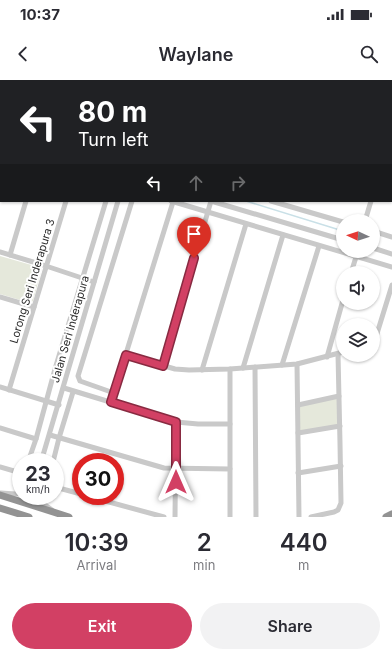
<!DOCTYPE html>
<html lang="en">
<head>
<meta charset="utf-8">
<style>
  body { margin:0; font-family:Inter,sans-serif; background:#f2f2f3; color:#2b2b33; height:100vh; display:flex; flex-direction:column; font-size:15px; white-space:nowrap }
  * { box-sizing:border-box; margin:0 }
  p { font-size:13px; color:#7c7c81 }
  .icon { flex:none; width:22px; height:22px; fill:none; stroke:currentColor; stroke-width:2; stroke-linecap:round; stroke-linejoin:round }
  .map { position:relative; height:437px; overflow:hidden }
  .details { display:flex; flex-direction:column; background:#fff; flex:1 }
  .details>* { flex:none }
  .top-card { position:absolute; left:0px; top:0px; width:392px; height:122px; box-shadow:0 1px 3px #0004; background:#202124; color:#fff; overflow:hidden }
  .needle { width:26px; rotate:273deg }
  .controls { position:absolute; left:336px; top:134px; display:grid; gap:8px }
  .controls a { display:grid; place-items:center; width:44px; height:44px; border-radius:50%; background:#fff; box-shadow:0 1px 3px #0004; font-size:20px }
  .speed { position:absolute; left:12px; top:373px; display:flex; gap:8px; font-size:20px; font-weight:700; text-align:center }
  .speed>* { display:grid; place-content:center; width:52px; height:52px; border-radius:50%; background:#fff; box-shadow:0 1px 3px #0004; line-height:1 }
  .speed small { font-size:10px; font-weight:400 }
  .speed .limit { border:6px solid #d22; background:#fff; color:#111 }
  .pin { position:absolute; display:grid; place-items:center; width:34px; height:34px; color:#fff; margin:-41px -17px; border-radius:50% 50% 50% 0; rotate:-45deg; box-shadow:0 0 4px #0007 }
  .pin .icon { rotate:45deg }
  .me { position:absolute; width:44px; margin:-22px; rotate:0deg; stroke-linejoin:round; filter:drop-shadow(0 0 3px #0008) }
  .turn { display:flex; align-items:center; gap:14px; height:84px; padding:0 12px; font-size:18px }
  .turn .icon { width:52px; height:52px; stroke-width:2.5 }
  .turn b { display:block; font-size:28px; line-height:34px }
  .lanes { display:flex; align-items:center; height:38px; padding:0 12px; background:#0003; justify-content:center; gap:20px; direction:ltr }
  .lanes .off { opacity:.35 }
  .eta { display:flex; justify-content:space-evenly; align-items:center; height:68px; text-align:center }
  .eta b { font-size:24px; font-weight:600; line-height:28px }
  .button { display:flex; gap:8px; margin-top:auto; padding:8px 12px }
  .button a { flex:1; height:46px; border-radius:24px; background:#d24064; color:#fff; font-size:16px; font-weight:600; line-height:46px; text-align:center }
  .button a+a { background:#f2f2f3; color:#2b2b33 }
  .status { display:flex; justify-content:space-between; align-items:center; height:28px; padding:0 20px; background:#fff; direction:ltr }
  .status svg { height:11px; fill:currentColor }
  header { display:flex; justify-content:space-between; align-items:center; height:52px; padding:0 12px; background:#fff; font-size:18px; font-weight:600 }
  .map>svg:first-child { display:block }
  .green { fill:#e5e8db }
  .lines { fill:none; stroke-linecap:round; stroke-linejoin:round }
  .stream { stroke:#c9e0e7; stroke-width:1.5 }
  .minor { stroke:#c9c9c9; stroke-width:5 }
  .highway { stroke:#939393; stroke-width:7 }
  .route-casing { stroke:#882a41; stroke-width:10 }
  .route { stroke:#d24064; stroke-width:7 }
  .labels { text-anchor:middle; stroke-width:4; stroke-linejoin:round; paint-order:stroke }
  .street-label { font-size:11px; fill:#2c2c2c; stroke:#fff }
</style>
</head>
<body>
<div class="status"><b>10:37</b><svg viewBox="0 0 49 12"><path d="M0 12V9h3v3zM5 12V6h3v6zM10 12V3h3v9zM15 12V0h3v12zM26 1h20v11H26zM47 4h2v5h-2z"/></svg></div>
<header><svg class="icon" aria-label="back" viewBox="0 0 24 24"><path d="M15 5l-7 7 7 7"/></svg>Waylane<svg class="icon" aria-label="search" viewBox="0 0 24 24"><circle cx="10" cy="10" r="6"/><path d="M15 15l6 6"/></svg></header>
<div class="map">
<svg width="392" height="437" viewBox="0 0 392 437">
  <rect width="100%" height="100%" fill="#fff"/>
  <g class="green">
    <path d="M60 0H152L151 1H63Z"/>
    <path d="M252 0H332V1H255Z"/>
    <path d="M0 176 42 188 33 221 30 223 0 214Z"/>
    <path d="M339 316 340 346 298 353V325Z"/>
  </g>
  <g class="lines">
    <g class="stream">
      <path d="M0 46H1"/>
      <path d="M246 121 343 151"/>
    </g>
    <g class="minor">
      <path d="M31 0 34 1"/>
      <path d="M55 1V0"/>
      <path d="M155 1V0"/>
      <path d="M167 1V0"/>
      <path d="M204 1V0"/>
      <path d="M240 1V0"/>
      <path d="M334 1V0"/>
      <path d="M370 1V0"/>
      <path d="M0 54H1"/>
      <path d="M391 55 392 52"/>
      <path d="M0 73 1 70"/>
      <path d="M171 121 392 187"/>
      <path d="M211 121 343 160"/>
      <path d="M271 121 343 142"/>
      <path d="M365 141 371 121"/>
      <path d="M373 151 392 157"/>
      <path d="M373 168 392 174"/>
      <path d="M0 172 43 185 94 202"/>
      <path d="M10 175 26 121"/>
      <path d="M351 193 356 177"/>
      <path d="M0 217 34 227"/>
      <path d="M373 263 375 260 392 205"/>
      <path d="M126 275 175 289 189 290 230 289 297 284 343 272"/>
      <path d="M327 277 343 220"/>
      <path d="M297 284 299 437"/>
      <path d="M282 285 319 166"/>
      <path d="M163 286 211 121"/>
      <path d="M255 287 256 437"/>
      <path d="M243 288 283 155"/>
      <path d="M202 290 246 144"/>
      <path d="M0 307 59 325"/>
      <path d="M64 308 176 342 198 344H230"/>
      <path d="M9 310 66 121"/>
      <path d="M114 313 80 301 78 296 132 121"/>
      <path d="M111 322 173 122"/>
      <path d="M298 325 339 316"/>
      <path d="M0 348 36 359"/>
      <path d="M298 353 340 346"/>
      <path d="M50 355 164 388 230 389"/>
      <path d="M28 382 36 359 55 289 106 121"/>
      <path d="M41 382 118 121"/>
      <path d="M53 382 59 358 73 312"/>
      <path d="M0 387 21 393"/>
      <path d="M298 393 341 386"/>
      <path d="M55 407 81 414"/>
      <path d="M1 413 15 414 21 413"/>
      <path d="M37 416 41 422 52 430"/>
      <path d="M87 416 164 437"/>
      <path d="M175 437 176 342"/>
      <path d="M230 437V289"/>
      <path d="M311 437 334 432 338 430 341 423 340 363 338 274"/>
    </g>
    <g class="highway">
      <path d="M0 415 69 437"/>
      <path d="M0 428 29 437"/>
      <path d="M386 437 392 434"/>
    </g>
  </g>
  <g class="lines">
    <g class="route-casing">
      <path id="route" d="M176 402V342L111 322 126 275 163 286 194 178"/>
    </g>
    <use href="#route" class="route"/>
  </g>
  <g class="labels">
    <g class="street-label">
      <text transform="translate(32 201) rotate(-73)" y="4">Lorong Seri Inderapura 3</text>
      <text transform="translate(70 249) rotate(-74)" y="4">Jalan Seri Inderapura</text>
    </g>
  </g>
</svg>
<div class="controls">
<a><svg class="needle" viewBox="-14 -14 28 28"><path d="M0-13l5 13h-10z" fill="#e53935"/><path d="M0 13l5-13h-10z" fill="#7c7c81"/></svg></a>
<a><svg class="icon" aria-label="sound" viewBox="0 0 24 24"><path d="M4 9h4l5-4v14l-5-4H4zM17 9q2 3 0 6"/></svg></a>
<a><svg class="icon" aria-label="layers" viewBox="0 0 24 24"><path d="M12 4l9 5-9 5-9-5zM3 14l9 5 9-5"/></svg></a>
</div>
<div class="speed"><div>23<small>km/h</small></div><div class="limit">30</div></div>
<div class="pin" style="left:194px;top:178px;background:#d93025"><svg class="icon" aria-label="arrive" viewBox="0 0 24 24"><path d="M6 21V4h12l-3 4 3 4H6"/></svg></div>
<svg class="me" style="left:176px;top:402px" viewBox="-20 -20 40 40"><path d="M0-17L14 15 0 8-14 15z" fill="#d24064" stroke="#fff" stroke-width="4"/></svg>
<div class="top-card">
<div class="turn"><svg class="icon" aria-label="left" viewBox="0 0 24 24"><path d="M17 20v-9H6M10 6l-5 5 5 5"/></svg><div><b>80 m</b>Turn left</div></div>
<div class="lanes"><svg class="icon" aria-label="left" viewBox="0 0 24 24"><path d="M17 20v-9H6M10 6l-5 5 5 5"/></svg><svg class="icon off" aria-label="ahead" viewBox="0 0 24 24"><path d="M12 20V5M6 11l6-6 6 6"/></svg><svg class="icon off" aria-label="right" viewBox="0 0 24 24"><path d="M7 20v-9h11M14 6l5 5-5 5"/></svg></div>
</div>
</div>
<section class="details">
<div class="eta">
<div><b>10:39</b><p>Arrival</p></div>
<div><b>2</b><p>min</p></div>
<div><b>440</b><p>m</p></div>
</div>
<div class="button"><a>Exit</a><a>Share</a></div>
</section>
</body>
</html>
